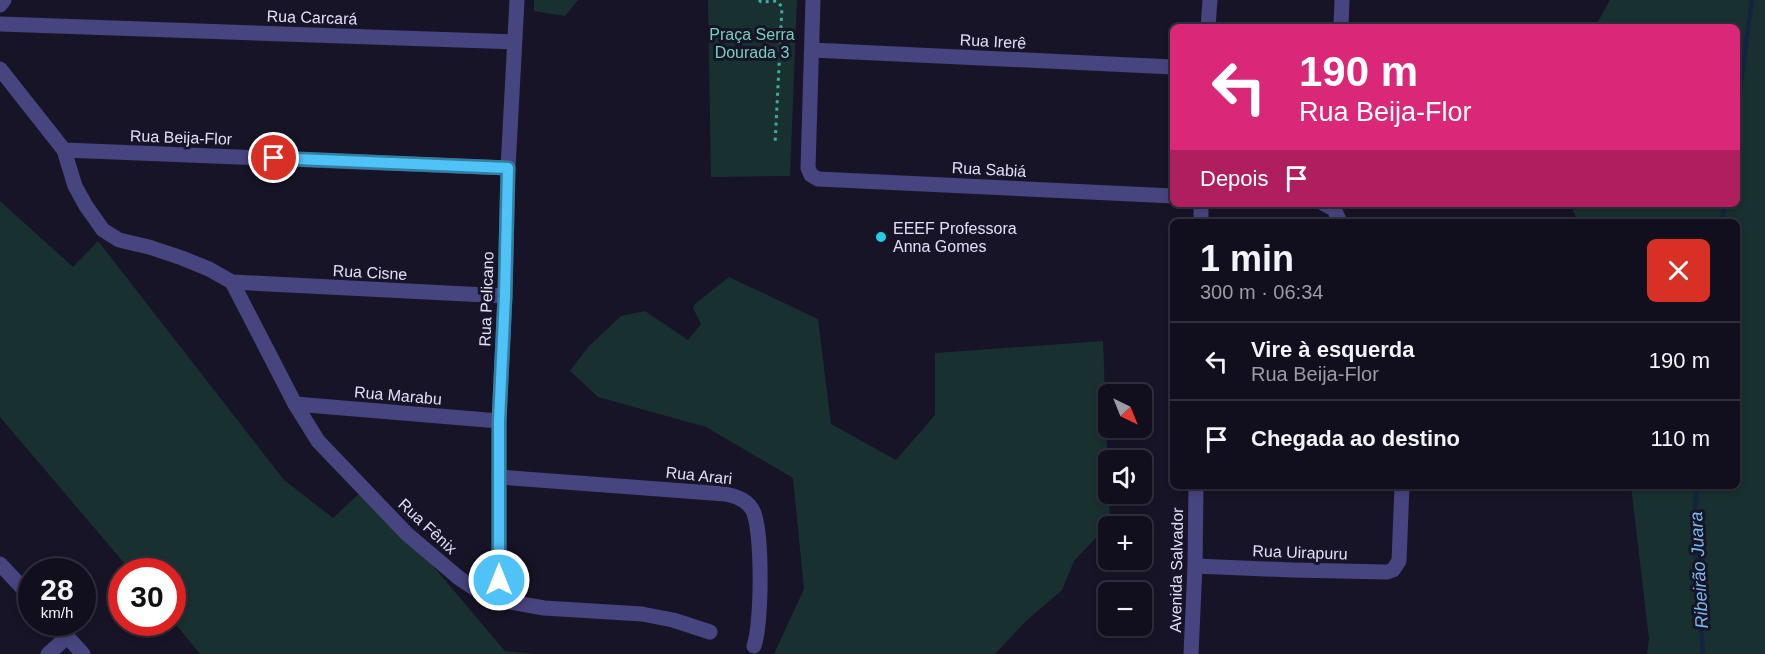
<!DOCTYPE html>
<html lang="pt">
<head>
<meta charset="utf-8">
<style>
  body { margin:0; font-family:Helvetica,sans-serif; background:#1a1826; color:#f1f3f6; height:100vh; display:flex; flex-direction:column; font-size:22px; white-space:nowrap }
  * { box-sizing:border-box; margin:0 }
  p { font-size:20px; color:#9c9ca4 }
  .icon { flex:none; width:33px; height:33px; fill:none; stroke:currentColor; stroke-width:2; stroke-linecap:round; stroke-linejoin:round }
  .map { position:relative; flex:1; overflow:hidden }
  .side { position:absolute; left:1170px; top:219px; width:570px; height:270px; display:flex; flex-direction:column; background:#110f1d; border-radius:9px; box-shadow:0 3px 9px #0003,0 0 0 2px #302f3b }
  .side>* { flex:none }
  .banner { position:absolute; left:1170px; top:24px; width:570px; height:183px; border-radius:9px; box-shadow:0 3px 9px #0003,0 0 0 2px #302f3b; background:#db2777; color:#fff; overflow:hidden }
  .needle { width:39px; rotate:137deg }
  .tools { position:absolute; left:1098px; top:384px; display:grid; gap:12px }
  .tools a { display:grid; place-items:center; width:54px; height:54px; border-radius:9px; background:#110f1d; box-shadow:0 3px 9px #0003,0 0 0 2px #302f3b; font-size:30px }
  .speed { position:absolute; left:18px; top:558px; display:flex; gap:12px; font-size:30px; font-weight:700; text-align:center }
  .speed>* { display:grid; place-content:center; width:78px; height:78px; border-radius:50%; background:#110f1d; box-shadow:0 3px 9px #0003,0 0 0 2px #302f3b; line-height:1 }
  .speed small { font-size:15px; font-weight:400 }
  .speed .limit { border:9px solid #d22; background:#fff; color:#111 }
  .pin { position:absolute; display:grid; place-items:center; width:51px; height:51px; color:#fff; margin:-26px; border:3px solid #fff; border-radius:50%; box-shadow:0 2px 6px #0007 }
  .me { position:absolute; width:66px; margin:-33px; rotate:0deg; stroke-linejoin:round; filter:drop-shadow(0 0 4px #0008) }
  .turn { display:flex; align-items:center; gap:21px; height:126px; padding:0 30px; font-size:27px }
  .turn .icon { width:78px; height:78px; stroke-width:2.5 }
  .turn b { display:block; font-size:42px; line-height:51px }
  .then { display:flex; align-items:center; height:57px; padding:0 30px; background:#0003; gap:12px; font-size:22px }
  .round { display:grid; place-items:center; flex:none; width:63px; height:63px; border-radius:9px; background:#1a1826 }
  .headline { display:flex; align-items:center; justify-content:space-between; height:102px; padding:0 30px }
  h1 { font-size:36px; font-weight:800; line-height:45px }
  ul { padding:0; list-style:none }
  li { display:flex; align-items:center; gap:18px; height:78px; padding:0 30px; border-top:2px solid #302f3b }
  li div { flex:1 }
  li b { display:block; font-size:22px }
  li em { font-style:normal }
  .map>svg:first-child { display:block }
  .green { fill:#18302f }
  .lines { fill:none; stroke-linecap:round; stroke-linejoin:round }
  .stream { stroke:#132441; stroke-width:4.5 }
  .path { stroke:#42aba4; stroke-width:3; stroke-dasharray:3 4.5; stroke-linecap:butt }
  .minor { stroke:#47457f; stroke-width:15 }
  .route-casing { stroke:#337fa1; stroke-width:15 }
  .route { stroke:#4fc3f7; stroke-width:10 }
  .poi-dot { fill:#25cee0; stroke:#171427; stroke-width:2 }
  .labels { text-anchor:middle; stroke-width:6; stroke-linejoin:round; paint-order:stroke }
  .street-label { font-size:16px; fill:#e2defa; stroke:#171427 }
  .park-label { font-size:16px; fill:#73d1ba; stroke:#171427 }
  .poi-label { font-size:16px; fill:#e2defa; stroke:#171427; text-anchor:start }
  .water-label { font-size:18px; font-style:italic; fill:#7bb8ec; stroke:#171427 }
</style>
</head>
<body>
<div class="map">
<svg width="1765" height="654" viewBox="0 0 1765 654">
  <rect width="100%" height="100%" fill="#171427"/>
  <g class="green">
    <path d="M534 0H578L565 16 534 11Z"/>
    <path d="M708 0H797L790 176 711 177Z"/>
    <path d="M1610 0H1765V654H1647L1649 639 1631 486H1737V222H1578L1570 204H1737V27H1595Z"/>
    <path d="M0 201 73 267 98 241 284 480 333 518 366 487 505 651 534 654H200L173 621 172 572 131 571 0 417Z"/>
    <path d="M729 277 818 319 831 424 896 460 935 415V353L1103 341 1110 523 1074 561 1062 590 1025 622 995 654H774L804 589 793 478 706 427 598 397 570 371 588 347 621 316 645 311 688 340 701 324 693 308 695 304Z"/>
  </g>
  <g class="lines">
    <g class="stream">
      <path d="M1737 111 1752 0"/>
      <path d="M1722 222 1724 204"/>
      <path d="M1697 486 1694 522 1703 654"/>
    </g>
    <path class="path" d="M759 0 761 2 777 1 782 7 775 145"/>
    <g class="minor">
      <path d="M813 0 808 168 811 175 818 179 1173 196"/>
      <path d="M0 5 4 0"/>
      <path d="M0 24 514 42"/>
      <path d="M1208 27 1210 0"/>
      <path d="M1341 27 1342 0"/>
      <path d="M812 50 1173 67"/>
      <path d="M0 69 64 150 75 186 86 206 103 230 119 240 149 247 182 258 209 269 232 282 505 296"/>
      <path d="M64 150 508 168"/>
      <path d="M1324 204 1334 209 1340 222"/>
      <path d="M1201 222V204"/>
      <path d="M232 282 295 404 318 441 407 534 459 578 480 592 499 600 544 608 642 614 673 620 710 632"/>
      <path d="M295 404 499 421"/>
      <path d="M499 477 725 494C735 496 746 499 752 509 763 527 762 624 754 646"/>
      <path d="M0 564 32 598"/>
      <path d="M1195 566 1292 570 1387 572 1393 570 1399 561 1402 486"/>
      <path d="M499 600V421L505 296 508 168 517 0"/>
      <path d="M54 622 83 654"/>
      <path d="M48 654 67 637"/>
      <path d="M1191 654 1195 566 1196 486"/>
    </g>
  </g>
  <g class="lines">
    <g class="route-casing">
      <path id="route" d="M274 158 508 168 505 296 499 421V580"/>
    </g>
    <use href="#route" class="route"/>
  </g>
  <circle class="poi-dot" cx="881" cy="237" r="6"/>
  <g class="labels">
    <g class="street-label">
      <text transform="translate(312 17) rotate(2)" y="6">Rua Carcará</text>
      <text transform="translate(993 41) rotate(3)" y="6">Rua Irerê</text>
      <text transform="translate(181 137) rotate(2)" y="6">Rua Beija-Flor</text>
      <text transform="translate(989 169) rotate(3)" y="6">Rua Sabiá</text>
      <text transform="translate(370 272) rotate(3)" y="6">Rua Cisne</text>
      <text transform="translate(486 299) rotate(-88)" y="6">Rua Pelicano</text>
      <text transform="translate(398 395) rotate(5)" y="6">Rua Marabu</text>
      <text transform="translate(699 475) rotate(6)" y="6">Rua Arari</text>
      <text transform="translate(428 526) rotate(43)" y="6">Rua Fênix</text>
      <text transform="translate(1300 552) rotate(2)" y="6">Rua Uirapuru</text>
      <text transform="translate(1176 570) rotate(-89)" y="6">Avenida Salvador</text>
    </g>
    <g class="park-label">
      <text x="752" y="40">Praça Serra<tspan x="752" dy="18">Dourada 3</tspan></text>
    </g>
    <g class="poi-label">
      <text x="893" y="234">EEEF Professora<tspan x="893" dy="18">Anna Gomes</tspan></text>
    </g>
    <g class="water-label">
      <text transform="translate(1699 570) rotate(-93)" y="6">Ribeirão Juara</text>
    </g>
  </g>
</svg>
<div class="tools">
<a><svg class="needle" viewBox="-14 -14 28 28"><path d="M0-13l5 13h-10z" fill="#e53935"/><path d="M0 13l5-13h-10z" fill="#9c9ca4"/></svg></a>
<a><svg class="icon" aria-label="sound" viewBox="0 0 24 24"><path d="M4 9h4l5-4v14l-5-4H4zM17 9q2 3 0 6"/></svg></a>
<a>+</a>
<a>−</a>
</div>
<div class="speed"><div>28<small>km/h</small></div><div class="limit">30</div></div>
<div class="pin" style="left:274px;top:158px;background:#d93025"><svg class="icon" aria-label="arrive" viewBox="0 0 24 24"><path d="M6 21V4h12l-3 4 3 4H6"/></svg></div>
<svg class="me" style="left:499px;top:580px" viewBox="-20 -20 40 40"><circle r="17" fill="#4fc3f7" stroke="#fff" stroke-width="3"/><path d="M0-11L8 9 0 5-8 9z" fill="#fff"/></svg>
<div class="banner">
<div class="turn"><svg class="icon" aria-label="left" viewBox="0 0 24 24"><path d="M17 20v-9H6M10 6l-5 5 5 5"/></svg><div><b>190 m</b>Rua Beija-Flor</div></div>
<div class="then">Depois<svg class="icon" aria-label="arrive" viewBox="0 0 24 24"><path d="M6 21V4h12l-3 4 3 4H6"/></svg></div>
</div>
<section class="side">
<div class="headline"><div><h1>1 min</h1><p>300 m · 06:34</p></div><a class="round" style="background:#d93025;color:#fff"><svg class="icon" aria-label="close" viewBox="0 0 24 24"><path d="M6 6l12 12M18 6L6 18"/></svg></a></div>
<ul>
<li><svg class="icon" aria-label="left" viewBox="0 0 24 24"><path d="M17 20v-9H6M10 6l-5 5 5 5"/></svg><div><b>Vire à esquerda</b><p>Rua Beija-Flor</p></div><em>190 m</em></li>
<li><svg class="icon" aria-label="arrive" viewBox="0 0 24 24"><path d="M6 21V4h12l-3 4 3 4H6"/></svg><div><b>Chegada ao destino</b></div><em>110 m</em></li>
</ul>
</section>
</div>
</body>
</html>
